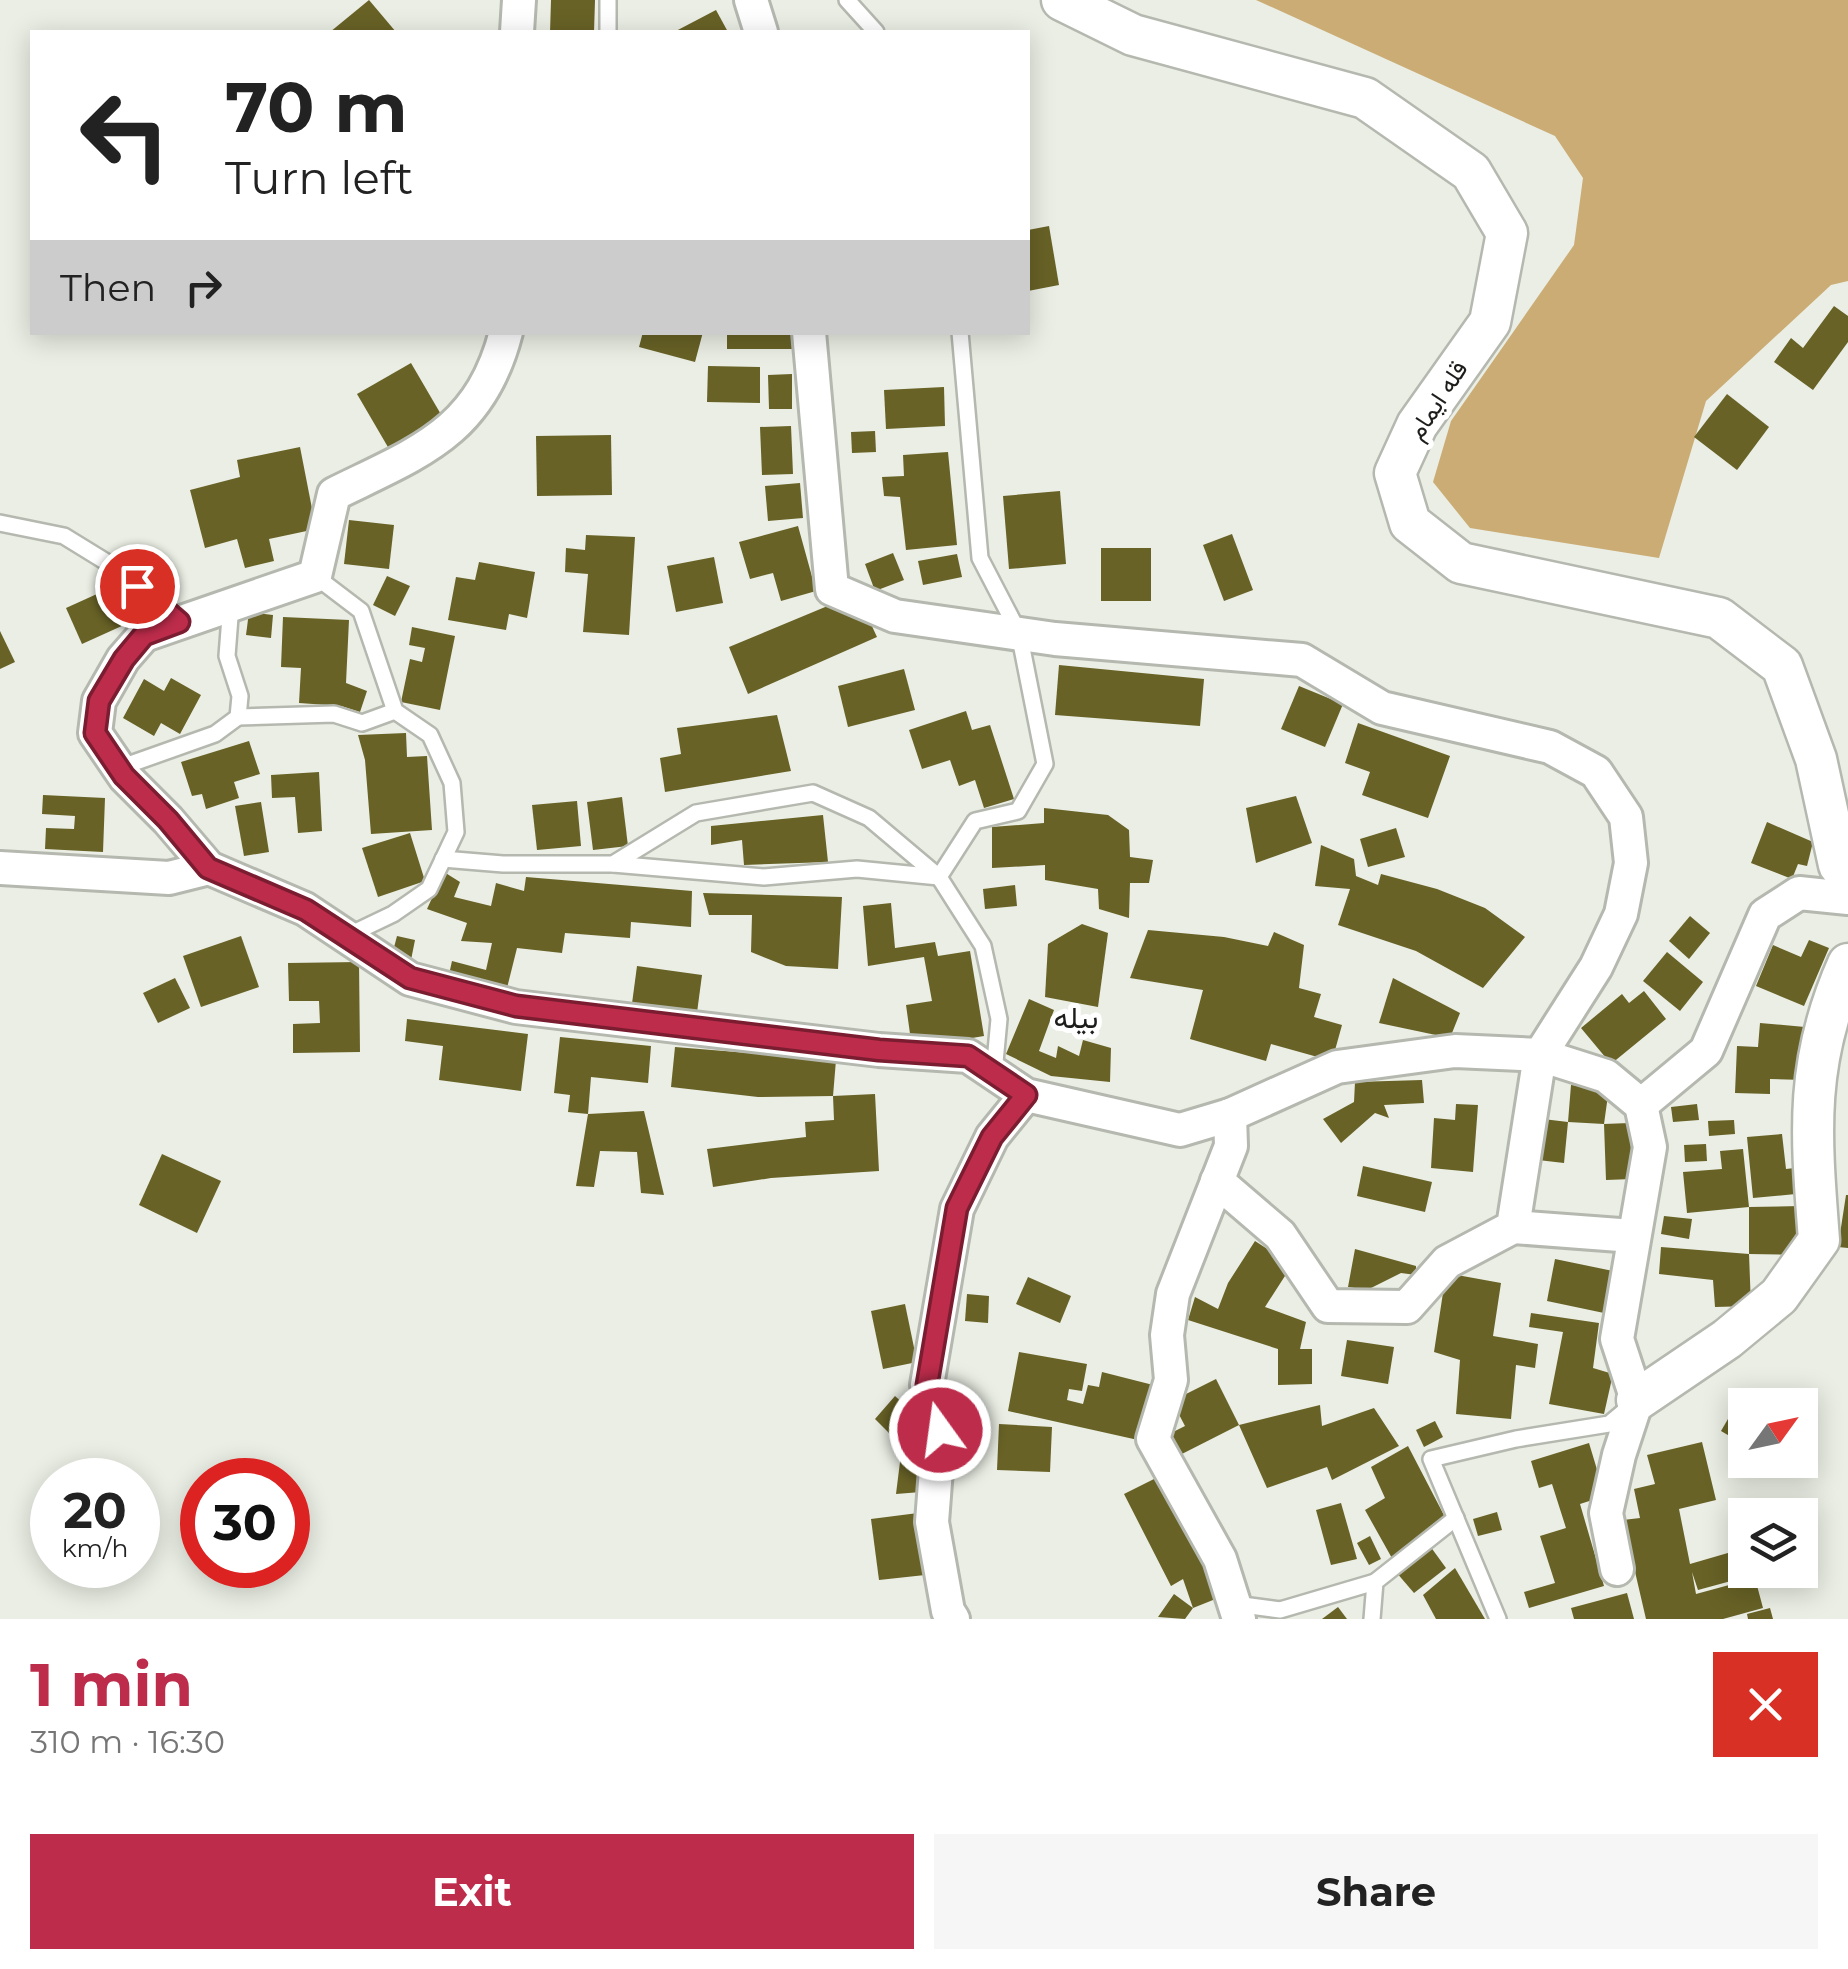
<!DOCTYPE html>
<html lang="en">
<head>
<meta charset="utf-8">
<style>
  body { margin:0; font-family:Montserrat,Vazirmatn,sans-serif; background:#f6f6f6; color:#222; height:100vh; display:flex; flex-direction:column; font-size:38px; white-space:nowrap }
  * { box-sizing:border-box; margin:0 }
  p { font-size:32px; color:#767676 }
  .icon { flex:none; width:55px; height:55px; fill:none; stroke:currentColor; stroke-width:2; stroke-linecap:round; stroke-linejoin:round }
  .map { position:relative; height:1619px; overflow:hidden }
  .drawer { display:flex; flex-direction:column; background:#fff; flex:1 }
  .drawer>* { flex:none }
  .top-card { position:absolute; left:30px; top:30px; width:1000px; height:305px; border-radius:0px; box-shadow:0 5px 25px #0003; background:#fff; color:#222; overflow:hidden }
  .needle { width:65px; rotate:57deg }
  .buttons { position:absolute; left:1728px; top:1388px; display:grid; gap:20px }
  .buttons a { display:grid; place-items:center; width:90px; height:90px; border-radius:0px; background:#fff; box-shadow:0 5px 25px #0003; font-size:50px }
  .speed { position:absolute; left:30px; top:1458px; display:flex; gap:20px; font-size:50px; font-weight:700; text-align:center }
  .speed>* { display:grid; place-content:center; width:130px; height:130px; border-radius:50%; background:#fff; box-shadow:0 5px 25px #0003; line-height:1 }
  .speed small { font-size:25px; font-weight:400 }
  .speed .limit { border:15px solid #d22; background:#fff; color:#111 }
  .pin { position:absolute; display:grid; place-items:center; width:85px; height:85px; color:#fff; margin:-42px; border:5px solid #fff; border-radius:50%; box-shadow:0 2px 10px #0007 }
  .me { position:absolute; width:110px; margin:-55px; rotate:346deg; stroke-linejoin:round; filter:drop-shadow(0 0 8px #0008) }
  .turn { display:flex; align-items:center; gap:35px; height:210px; padding:0 30px; font-size:45px }
  .turn .icon { width:130px; height:130px; stroke-width:2.5 }
  .turn b { display:block; font-size:70px; line-height:85px }
  .then { display:flex; align-items:center; height:95px; padding:0 30px; background:#0003; gap:20px; font-size:38px }
  .round { display:grid; place-items:center; flex:none; width:105px; height:105px; border-radius:0px; background:#f6f6f6 }
  .headline { display:flex; align-items:center; justify-content:space-between; height:170px; padding:0 30px }
  h1 { font-size:60px; font-weight:700; line-height:75px; color:#bd2c4b }
  .cta { display:flex; gap:20px; margin-top:auto; padding:20px 30px }
  .cta a { flex:1; height:115px; border-radius:0px; background:#bd2c4b; color:#fff; font-size:40px; font-weight:700; line-height:115px; text-align:center }
  .cta a+a { background:#f6f6f6; color:#222 }
  .map>svg:first-child { display:block }
  .forest { fill:#cbac75 }
  .building { fill:#686226 }
  .lines { fill:none; stroke-linecap:round; stroke-linejoin:round }
  .service-casing { stroke:#b4b8af; stroke-width:20 }
  .minor-casing { stroke:#b4b8af; stroke-width:38 }
  .tertiary-casing { stroke:#b4b8af; stroke-width:45 }
  .service { stroke:#fff; stroke-width:15 }
  .minor { stroke:#fff; stroke-width:32 }
  .tertiary { stroke:#fff; stroke-width:40 }
  .route-casing { stroke:#7b1d31; stroke-width:25 }
  .route { stroke:#bd2c4b; stroke-width:18 }
  .labels { text-anchor:middle; stroke-width:10; stroke-linejoin:round; paint-order:stroke }
  .street-label { font-size:25px; fill:#1d1e1b; stroke:#fff }
  .quarter-label { font-size:30px; fill:#1d1e1b; stroke:#fff }
</style>
</head>
<body>
<div class="map">
<svg width="1848" height="1619" viewBox="0 0 1848 1619">
  <rect width="100%" height="100%" fill="#eaeee4"/>
  <path class="forest" d="M1256 0H1848V281L1831 285 1706 401 1659 558 1470 528 1433 482 1451 421 1574 245 1583 178 1555 136Z"/>
  <g class="building">
    <path d="M369 0 396 32H330Z"/>
    <path d="M551 0H595L594 32H550Z"/>
    <path d="M716 10 728 32H674Z"/>
    <path d="M1049 226 1059 285 1028 291V230Z"/>
    <path d="M1834 306 1848 316V342L1813 390 1774 362 1791 338 1803 348Z"/>
    <path d="M643 332H703L695 362 639 347Z"/>
    <rect x="727" y="332" width="66" height="17"/>
    <path d="M411 363 446 423 392 454 357 394Z"/>
    <path d="M708 366 760 367V403L707 402Z"/>
    <path d="M792 374V409H769L768 375Z"/>
    <path d="M944 387 945 426 886 429 884 390Z"/>
    <path d="M1727 394 1769 427 1737 470 1694 437Z"/>
    <path d="M791 426 793 474 762 475 760 427Z"/>
    <path d="M875 431 876 452 852 453 851 432Z"/>
    <path d="M611 435 612 495 537 496 536 436Z"/>
    <path d="M300 447 316 529 269 539 274 561 245 568 237 539 205 548 190 490 240 477 237 460Z"/>
    <path d="M948 452 957 545 906 550 900 497 884 496 882 477 904 476 903 455Z"/>
    <path d="M800 483 803 518 768 521 765 486Z"/>
    <path d="M1060 491 1066 564 1009 569 1003 496Z"/>
    <path d="M349 520 394 525 389 569 344 564Z"/>
    <path d="M798 526 816 591 781 601 773 573 750 579 739 542Z"/>
    <path d="M1232 534 1253 590 1224 601 1203 545Z"/>
    <path d="M586 535 635 537 629 635 583 632 588 574 565 572 566 548 585 550Z"/>
    <rect x="1101" y="548" width="50" height="53"/>
    <path d="M893 553 904 580 875 591 865 564Z"/>
    <path d="M957 554 962 577 923 585 918 561Z"/>
    <path d="M714 557 723 603 676 612 667 566Z"/>
    <path d="M479 562 535 572 527 618 509 614 506 630 448 620 456 577 475 580Z"/>
    <path d="M387 576 410 586 395 616 373 605Z"/>
    <path d="M119 584 135 620 82 644 66 608Z"/>
    <path d="M842 600 849 616 864 609 877 637 748 694 729 647Z"/>
    <path d="M249 612 273 615 271 638 246 635Z"/>
    <path d="M283 617 349 620 346 683 367 691 360 712 341 706 299 703 301 668 281 667Z"/>
    <path d="M412 627 455 636 440 710 401 702 410 659 422 662 425 648 409 645Z"/>
    <path d="M0 631 15 662 0 669Z"/>
    <path d="M1059 665 1204 679 1200 726 1055 715Z"/>
    <path d="M904 669 915 710 848 727 838 686Z"/>
    <path d="M171 678 201 695 180 734 161 723 154 736 123 718 144 679 164 691Z"/>
    <path d="M1299 686 1343 704 1325 747 1281 729Z"/>
    <path d="M966 711 972 730 990 725 1014 799 984 808 975 780 959 786 950 760 922 769 909 730Z"/>
    <path d="M777 715 791 771 665 792 660 758 681 754 677 728Z"/>
    <path d="M1358 723 1450 756 1428 818 1362 795 1370 772 1345 763Z"/>
    <path d="M406 733 407 757 427 756 432 830 371 834 365 760 358 735Z"/>
    <path d="M249 741 260 774 234 782 239 798 206 809 202 794 192 796 181 762Z"/>
    <path d="M319 772 322 831 298 833 295 797 272 798 271 775Z"/>
    <path d="M43 795 105 798 103 852 45 849 46 828 74 829 75 816 42 814Z"/>
    <path d="M1296 796 1312 843 1256 863 1246 808Z"/>
    <path d="M622 797 628 846 593 850 587 802Z"/>
    <path d="M577 801 581 846 537 850 532 805Z"/>
    <path d="M261 802 269 852 244 856 235 806Z"/>
    <path d="M1044 808 1108 815 1129 830 1130 857 1153 860 1149 883H1130L1129 918 1099 909 1098 889 1045 880V865L992 868V827L1044 823Z"/>
    <path d="M823 815 828 862 744 865 742 840 711 845V826Z"/>
    <path d="M1767 822 1813 842 1807 866 1798 864 1792 879 1751 863Z"/>
    <path d="M1396 828 1405 857 1368 867 1360 839Z"/>
    <path d="M410 833 425 881 378 897 362 848Z"/>
    <path d="M1321 845 1354 859 1356 876 1378 885 1381 874 1437 889 1485 908 1525 937 1483 988 1416 951 1338 925 1350 889 1315 886Z"/>
    <path d="M444 872 460 882 454 897 491 906 496 883 524 891 526 877 692 891 691 927 631 922 630 938 565 933 562 953 517 948 506 992 448 979 452 961 486 970 492 943 461 941 467 923 427 909Z"/>
    <path d="M1015 885 1017 906 985 909 983 889Z"/>
    <path d="M703 893 842 897 838 969 786 966 751 952 752 915H709Z"/>
    <path d="M891 903 895 948 935 942 938 956 970 951 984 1036 912 1048 906 1005 932 1001 924 957 868 966 863 906Z"/>
    <path d="M1690 916 1710 933 1689 959 1669 941Z"/>
    <path d="M1082 924 1108 933 1098 1007 1045 997 1048 944Z"/>
    <path d="M1148 930 1224 937 1268 946 1274 932 1304 945 1299 988 1321 994 1314 1017 1342 1025 1332 1061 1271 1044 1266 1061 1190 1039 1203 990 1130 978Z"/>
    <path d="M241 936 259 987 201 1007 183 956Z"/>
    <path d="M397 936 415 940 411 960 392 955Z"/>
    <path d="M1809 940 1829 948 1804 1006 1756 986 1773 945 1801 957Z"/>
    <path d="M1667 952 1703 982 1680 1011 1643 981Z"/>
    <path d="M359 962 360 1052 293 1053V1024L320 1023 319 1001H289L288 963Z"/>
    <path d="M637 966 702 975 696 1020 631 1011Z"/>
    <path d="M175 978 190 1008 158 1023 143 993Z"/>
    <path d="M1393 978 1460 1013 1450 1038 1379 1023Z"/>
    <path d="M1644 991 1666 1019 1611 1064 1581 1028 1622 994 1629 1003Z"/>
    <path d="M1029 999 1054 1010 1039 1051 1056 1058 1058 1046 1079 1056 1083 1040 1111 1048 1110 1082 1051 1076 1006 1054Z"/>
    <path d="M407 1019 528 1034 521 1091 439 1080 443 1046 405 1041Z"/>
    <path d="M1760 1023 1805 1027 1804 1080 1770 1079V1094L1735 1093 1737 1046 1758 1047Z"/>
    <path d="M560 1037 651 1046 648 1083 591 1077 588 1114 568 1112 570 1095 554 1093Z"/>
    <path d="M675 1047 836 1060 833 1096 758 1097 671 1087Z"/>
    <path d="M1422 1080 1424 1103 1384 1105 1389 1118 1375 1113 1341 1143 1323 1119 1354 1102 1355 1082Z"/>
    <path d="M1571 1085 1609 1088 1604 1124 1630 1123 1632 1179 1606 1180 1604 1124 1568 1122Z"/>
    <path d="M875 1094 879 1171 771 1178 713 1187 707 1149 806 1137 805 1122 834 1120 833 1096Z"/>
    <path d="M1456 1104 1478 1105 1473 1172 1431 1168 1434 1118 1455 1120Z"/>
    <path d="M1697 1104 1699 1120 1673 1122 1671 1107Z"/>
    <path d="M644 1111 664 1195 641 1193 637 1152 600 1151 594 1187 576 1186 588 1114Z"/>
    <path d="M1543 1119 1568 1122 1564 1163 1538 1160Z"/>
    <path d="M1734 1120 1735 1134 1709 1136 1708 1121Z"/>
    <path d="M1782 1134 1786 1169 1803 1167 1806 1193 1753 1198 1747 1137Z"/>
    <path d="M1706 1144 1707 1161 1685 1162 1684 1145Z"/>
    <path d="M1743 1149 1749 1207 1687 1213 1683 1172 1722 1169 1720 1151Z"/>
    <path d="M162 1154 221 1181 197 1233 139 1205Z"/>
    <path d="M1363 1166 1432 1182 1425 1212 1357 1196Z"/>
    <path d="M1846 1195H1848V1248L1838 1247Z"/>
    <path d="M1801 1206 1802 1255 1749 1254 1751 1306 1715 1307 1713 1280 1659 1274 1661 1247 1749 1254V1207Z"/>
    <path d="M1664 1216 1692 1219 1689 1239 1661 1234Z"/>
    <path d="M1255 1241 1292 1265 1265 1307 1306 1322 1300 1349H1312V1384L1278 1385V1349L1188 1320 1195 1297 1218 1309 1228 1283Z"/>
    <path d="M1355 1249 1416 1266V1275L1401 1273 1367 1290 1348 1287Z"/>
    <path d="M1555 1259 1613 1271 1604 1313 1547 1301Z"/>
    <path d="M1446 1273 1501 1283 1493 1336 1538 1344 1535 1368 1516 1365 1511 1419 1456 1414 1460 1360 1434 1352Z"/>
    <path d="M1028 1277 1071 1296 1060 1323 1016 1304Z"/>
    <path d="M967 1294 989 1296 988 1323 965 1321Z"/>
    <path d="M905 1304 917 1362 883 1369 871 1311Z"/>
    <path d="M1531 1313 1599 1323 1593 1368 1613 1374 1604 1414 1549 1404 1563 1332 1529 1327Z"/>
    <path d="M1347 1340 1394 1347 1388 1384 1341 1376Z"/>
    <path d="M1019 1352 1087 1364 1082 1391 1069 1389 1067 1400 1083 1404 1088 1385 1099 1387 1102 1372 1161 1387 1147 1442 1008 1411Z"/>
    <path d="M1216 1379 1239 1425 1174 1458 1163 1437 1185 1426 1172 1401Z"/>
    <path d="M895 1396 929 1427 918 1451 921 1492 896 1494 902 1446 875 1419Z"/>
    <path d="M1739 1400 1745 1403V1445L1721 1431Z"/>
    <path d="M1320 1405 1322 1426 1374 1408 1399 1446 1332 1480 1327 1467 1267 1488 1239 1425Z"/>
    <path d="M1435 1421 1443 1437 1424 1447 1416 1430Z"/>
    <path d="M999 1424 1052 1427 1050 1472 997 1470Z"/>
    <path d="M1702 1442 1716 1500 1679 1509 1690 1564 1745 1548V1570H1751L1753 1575 1698 1590 1692 1572 1696 1594 1755 1578 1763 1608 1723 1619H1646L1623 1520 1640 1518 1634 1489 1655 1484 1647 1455Z"/>
    <path d="M1589 1443 1605 1496 1580 1504 1604 1586 1529 1608 1524 1592 1555 1583 1540 1536 1566 1528 1552 1484 1539 1488 1531 1461Z"/>
    <path d="M1408 1446 1447 1521 1393 1560 1365 1510 1385 1498 1371 1467Z"/>
    <path d="M1168 1472 1214 1564 1205 1569 1218 1598 1193 1608 1185 1619 1158 1617 1174 1594 1193 1608 1183 1579 1171 1586 1124 1494Z"/>
    <path d="M1341 1503 1357 1559 1331 1565 1316 1510Z"/>
    <path d="M1497 1512 1502 1530 1478 1536 1473 1519Z"/>
    <path d="M918 1513 925 1575 879 1580 871 1519Z"/>
    <path d="M1370 1536 1381 1559 1369 1565 1357 1543Z"/>
    <path d="M1430 1546 1446 1568 1414 1593 1396 1572Z"/>
    <path d="M1455 1568 1485 1619H1436L1423 1595Z"/>
    <path d="M1627 1593 1634 1619H1574L1571 1608Z"/>
    <path d="M1338 1607 1347 1619H1322Z"/>
    <path d="M1770 1608 1773 1619H1748L1747 1614Z"/>
  </g>
  <g class="lines">
    <g class="service-casing">
      <g id="service">
        <path d="M608 0V32"/>
        <path d="M847 0 876 32"/>
        <path d="M0 523 64 536 116 568 179 622"/>
        <path d="M315 576 361 611 395 711 430 735 452 783 456 832 429 889 393 914 347 936"/>
        <path d="M238 717 334 714 362 723 395 711"/>
        <path d="M119 768 215 734 238 717 240 696 227 656 231 604"/>
        <path d="M443 859 503 864H613L696 813 813 793 869 818 939 877 983 946 999 1019 994 1073"/>
        <path d="M613 864 764 877 857 869 939 877 975 821 1018 811 1045 764 1019 633 980 558 960 332"/>
        <path d="M1235 1604 1280 1610 1375 1582"/>
        <path d="M1372 1619 1375 1582 1456 1518"/>
        <path d="M1498 1619 1431 1459 1516 1439 1609 1424 1627 1409"/>
      </g>
    </g>
    <g class="minor-casing">
      <g id="minor">
        <path d="M751 0 761 32"/>
        <path d="M517 32 519 0"/>
        <path d="M506 332C480 433 419 452 334 494L315 576 144 635 123 659 99 701 95 733 125 777 168 820 209 868 305 909 410 979 516 1007 879 1050 968 1056 1026 1095 1180 1130 1230 1115 1337 1067 1455 1051 1540 1055 1606 1076 1641 1105 1650 1147 1617 1339 1637 1400 1619 1455 1606 1513 1617 1569"/>
        <path d="M809 332 832 589 895 616 1055 639 1302 660 1382 708 1550 747 1596 772 1626 817 1631 863 1621 914 1596 967 1540 1055 1513 1227 1447 1262 1407 1307 1328 1306 1280 1235 1217 1181"/>
        <path d="M0 868 169 878 209 868"/>
        <path d="M1641 1105 1706 1051 1765 915 1799 893 1848 898"/>
        <path d="M1230 1115 1231 1146 1173 1294 1167 1335 1171 1380 1153 1439 1220 1559 1239 1619"/>
        <path d="M1513 1227 1633 1236"/>
        <path d="M953 1619 948 1611 932 1522 939 1430 927 1385 957 1209 992 1137 1026 1095"/>
      </g>
    </g>
    <g class="tertiary-casing">
      <g id="tertiary">
        <path d="M1062 0 1133 35 1365 98 1471 172 1507 233 1490 322 1417 425 1395 473 1410 523 1461 563 1719 618 1782 666 1816 759 1839 865 1848 874"/>
        <path d="M1637 1400 1727 1339 1779 1296 1819 1240C1811 1135 1804 1063 1848 964"/>
      </g>
    </g>
    <use href="#service" class="service"/>
    <use href="#minor" class="minor"/>
    <use href="#tertiary" class="tertiary"/>
  </g>
  <g class="lines">
    <g class="route-casing">
      <path id="route" d="M137 586 179 622 144 635 124 659 99 701 95 733 124 776 168 820 208 868 306 910 410 978 516 1006 879 1050 968 1056 1026 1095 992 1137 957 1208 927 1385 940 1430"/>
    </g>
    <use href="#route" class="route"/>
  </g>
  <g class="labels">
    <g class="street-label">
      <text transform="translate(1437 400) rotate(-57)" y="9">قله ایمام</text>
    </g>
    <g class="quarter-label">
      <text x="1076" y="1028">بیله</text>
    </g>
  </g>
</svg>
<div class="buttons">
<a><svg class="needle" viewBox="-14 -14 28 28"><path d="M0-13l5 13h-10z" fill="#e53935"/><path d="M0 13l5-13h-10z" fill="#767676"/></svg></a>
<a><svg class="icon" aria-label="layers" viewBox="0 0 24 24"><path d="M12 4l9 5-9 5-9-5zM3 14l9 5 9-5"/></svg></a>
</div>
<div class="speed"><div>20<small>km/h</small></div><div class="limit">30</div></div>
<div class="pin" style="left:137px;top:586px;background:#d93025"><svg class="icon" aria-label="arrive" viewBox="0 0 24 24"><path d="M6 21V4h12l-3 4 3 4H6"/></svg></div>
<svg class="me" style="left:940px;top:1430px" viewBox="-20 -20 40 40"><circle r="17" fill="#bd2c4b" stroke="#fff" stroke-width="3"/><path d="M0-11L8 9 0 5-8 9z" fill="#fff"/></svg>
<div class="top-card">
<div class="turn"><svg class="icon" aria-label="left" viewBox="0 0 24 24"><path d="M17 20v-9H6M10 6l-5 5 5 5"/></svg><div><b>70 m</b>Turn left</div></div>
<div class="then">Then<svg class="icon" aria-label="right" viewBox="0 0 24 24"><path d="M7 20v-9h11M14 6l5 5-5 5"/></svg></div>
</div>
</div>
<section class="drawer">
<div class="headline"><div><h1>1 min</h1><p>310 m · 16:30</p></div><a class="round" style="background:#d93025;color:#fff"><svg class="icon" aria-label="close" viewBox="0 0 24 24"><path d="M6 6l12 12M18 6L6 18"/></svg></a></div>
<div class="cta"><a>Exit</a><a>Share</a></div>
</section>
</body>
</html>
